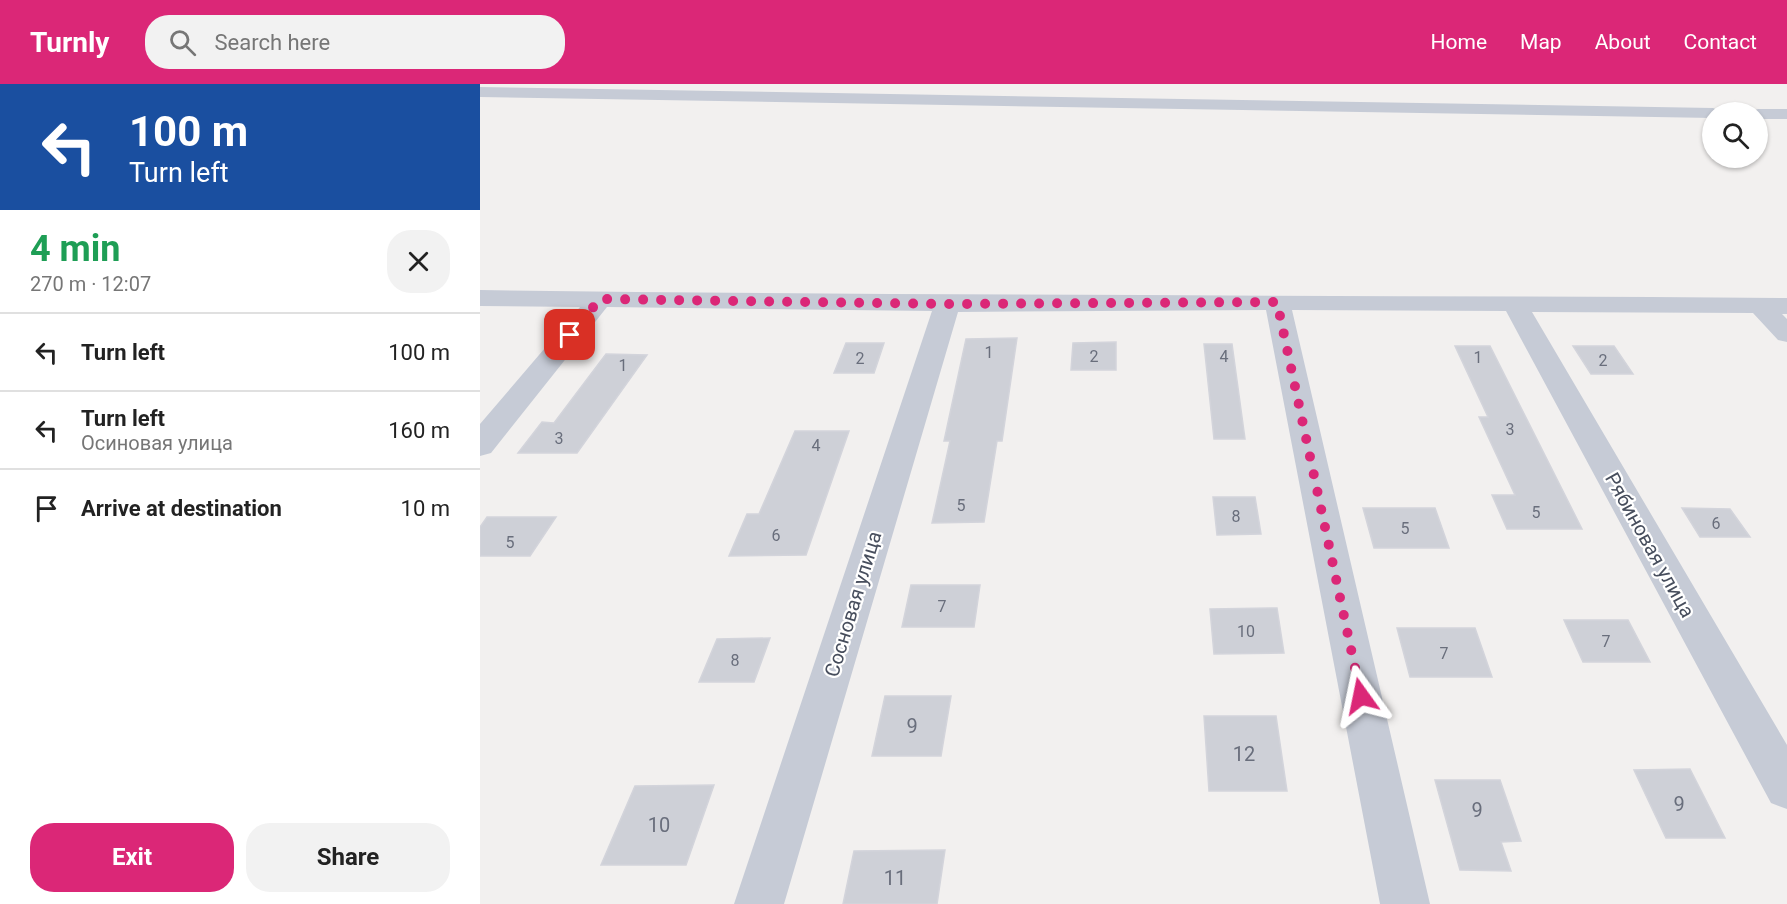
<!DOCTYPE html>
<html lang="en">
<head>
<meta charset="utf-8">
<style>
  body { margin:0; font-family:Roboto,sans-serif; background:#f2f2f2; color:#222; height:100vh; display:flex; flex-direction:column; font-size:22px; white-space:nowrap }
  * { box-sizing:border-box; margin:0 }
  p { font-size:20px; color:#767676 }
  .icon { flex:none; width:33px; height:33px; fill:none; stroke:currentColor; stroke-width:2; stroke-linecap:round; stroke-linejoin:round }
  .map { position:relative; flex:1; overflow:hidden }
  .details { display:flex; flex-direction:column; background:#fff; width:480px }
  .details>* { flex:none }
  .hud { background:#1a4fa0; color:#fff; overflow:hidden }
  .buttons { position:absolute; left:1222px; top:18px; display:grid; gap:12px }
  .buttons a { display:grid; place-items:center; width:66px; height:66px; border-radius:50%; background:#fff; box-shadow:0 2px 4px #0004; font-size:30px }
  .pin { position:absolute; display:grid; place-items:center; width:51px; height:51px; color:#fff; margin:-26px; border-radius:12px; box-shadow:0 3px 9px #0006 }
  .me { position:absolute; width:66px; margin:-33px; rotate:348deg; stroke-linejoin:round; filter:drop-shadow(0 0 4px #0008) }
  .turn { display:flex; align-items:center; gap:21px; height:126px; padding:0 30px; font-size:27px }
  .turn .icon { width:78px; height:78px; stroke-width:2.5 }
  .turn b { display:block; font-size:42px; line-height:51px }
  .round { display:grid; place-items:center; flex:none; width:63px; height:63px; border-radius:24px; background:#f2f2f2 }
  .head { display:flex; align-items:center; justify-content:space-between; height:102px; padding:0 30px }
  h1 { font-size:36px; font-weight:700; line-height:45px; color:#1e9e55 }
  .primary-button { display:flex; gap:12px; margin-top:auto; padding:12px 30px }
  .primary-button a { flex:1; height:69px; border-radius:24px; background:#db2777; color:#fff; font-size:24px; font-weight:700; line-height:69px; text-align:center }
  .primary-button a+a { background:#f2f2f2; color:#222 }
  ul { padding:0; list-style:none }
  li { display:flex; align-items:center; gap:18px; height:78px; padding:0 30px; border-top:2px solid #e0e0e0 }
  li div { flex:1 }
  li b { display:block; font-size:22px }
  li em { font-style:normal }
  header { display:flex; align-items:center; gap:36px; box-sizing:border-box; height:84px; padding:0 30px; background:#db2777; color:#fff }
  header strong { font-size:28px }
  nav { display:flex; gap:33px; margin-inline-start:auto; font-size:21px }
  .search { width:420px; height:54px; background:#f2f2f2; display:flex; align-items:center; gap:15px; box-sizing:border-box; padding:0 21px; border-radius:24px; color:#767676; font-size:22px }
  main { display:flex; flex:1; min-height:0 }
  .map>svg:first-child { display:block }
  .building { fill:#ced0d7; stroke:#d3d4db; stroke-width:1.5 }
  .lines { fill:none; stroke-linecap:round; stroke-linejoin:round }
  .minor { fill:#c6cbd6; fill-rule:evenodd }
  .route { stroke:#db2777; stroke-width:10; stroke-dasharray:0 18 }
  .labels { text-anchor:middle; stroke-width:4.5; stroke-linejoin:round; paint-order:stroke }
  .number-label { font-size:16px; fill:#696e7c }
  .street-label { font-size:20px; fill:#474e5d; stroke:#fff }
  .near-number-label { font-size:20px; fill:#696e7c }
</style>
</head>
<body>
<header>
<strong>Turnly</strong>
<div class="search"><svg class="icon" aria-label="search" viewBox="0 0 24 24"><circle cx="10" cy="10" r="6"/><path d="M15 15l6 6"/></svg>Search here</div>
<nav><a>Home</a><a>Map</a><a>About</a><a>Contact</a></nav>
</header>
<main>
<section class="details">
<div class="hud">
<div class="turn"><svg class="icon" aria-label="left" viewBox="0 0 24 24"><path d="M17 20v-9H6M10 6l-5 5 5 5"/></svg><div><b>100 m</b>Turn left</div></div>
</div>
<div class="head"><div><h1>4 min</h1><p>270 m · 12:07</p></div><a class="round"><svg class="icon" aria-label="close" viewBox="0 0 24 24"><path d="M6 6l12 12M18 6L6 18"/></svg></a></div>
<ul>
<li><svg class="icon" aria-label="left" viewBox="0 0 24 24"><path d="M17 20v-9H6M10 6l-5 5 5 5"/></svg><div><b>Turn left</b></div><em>100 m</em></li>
<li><svg class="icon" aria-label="left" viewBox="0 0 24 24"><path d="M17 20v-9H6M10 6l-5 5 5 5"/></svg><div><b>Turn left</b><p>Осиновая улица</p></div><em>160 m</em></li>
<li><svg class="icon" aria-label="arrive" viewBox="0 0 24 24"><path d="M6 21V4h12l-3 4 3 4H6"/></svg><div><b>Arrive at destination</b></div><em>10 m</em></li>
</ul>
<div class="primary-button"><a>Exit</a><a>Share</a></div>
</section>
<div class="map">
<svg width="1307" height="820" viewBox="0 0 1307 820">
  <rect width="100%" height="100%" fill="#f2f0ef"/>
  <g class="building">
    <path d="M537 254 522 357H517L504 438 452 439 470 357H464L486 255Z"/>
    <path d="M636 258V286H591L593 259Z"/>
    <path d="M366 259H404L394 289H354Z"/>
    <path d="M724 260H752L765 355H734Z"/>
    <path d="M975 262H1010L1102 445H1027L1012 411H1035L999 333H1008Z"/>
    <path d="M1093 262H1134L1153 290H1111Z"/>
    <path d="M126 270 167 271 97 369H38L62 338 74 339Z"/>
    <path d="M315 347H369L326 471 249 472 267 430H279Z"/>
    <path d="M733 413H775L781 450 737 451Z"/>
    <path d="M883 424H955L969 464H894Z"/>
    <path d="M1202 424 1250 425 1270 453H1220Z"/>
    <path d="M7 433H76L50 472H0V443Z"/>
    <path d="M431 501H500L494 543H422Z"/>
    <path d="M797 524 804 569 734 570 730 525Z"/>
    <path d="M1084 536H1148L1170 578H1103Z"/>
    <path d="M917 544H995L1012 593H930Z"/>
    <path d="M290 554 274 598H219L237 555Z"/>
    <path d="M405 612H471L461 672H392Z"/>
    <path d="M724 632H796L807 707H729Z"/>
    <path d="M1210 685 1245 754H1186L1154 686Z"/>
    <path d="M955 696H1020L1041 757 1021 758 1031 787 980 786Z"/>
    <path d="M234 701 206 781H121L155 702Z"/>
    <path d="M465 766 457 820H363L374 767Z"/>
  </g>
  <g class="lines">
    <g class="minor">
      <path d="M0 3 1233 24 1242 28H1233V34L0 13Z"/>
      <path d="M1278 25H1307V35H1278V28H1270Z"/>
      <path d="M0 206C436 212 871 211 1307 214V230H1302L1307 235V258L1298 256 1273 229 1052 228 1307 661V725L1291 719 1026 227 812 226 950 820H900L786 226 478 228 304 820H254L452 227 127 223 11 369 0 372V340L100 223 0 222Z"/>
    </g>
  </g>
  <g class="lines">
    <path class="route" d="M90 251 120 215 467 220 797 218 881 612"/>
  </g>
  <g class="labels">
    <g class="number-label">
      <text x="509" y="274">1</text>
      <text x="614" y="278">2</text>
      <text x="744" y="278">4</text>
      <text x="998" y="279">1</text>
      <text x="380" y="280">2</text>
      <text x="1123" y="282">2</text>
      <text x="143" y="287">1</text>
      <text x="1030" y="351">3</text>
      <text x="79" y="360">3</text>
      <text x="336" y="367">4</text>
      <text x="481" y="427">5</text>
      <text x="1056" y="434">5</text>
      <text x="756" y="438">8</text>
      <text x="1236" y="445">6</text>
      <text x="925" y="450">5</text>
      <text x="296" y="457">6</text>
      <text x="30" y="464">5</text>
      <text x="462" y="528">7</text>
      <text x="766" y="553">10</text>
      <text x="1126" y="563">7</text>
      <text x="964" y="575">7</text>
      <text x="255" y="582">8</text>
    </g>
    <g class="street-label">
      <text transform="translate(1170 461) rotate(61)" y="7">Рябиновая улица</text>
      <text transform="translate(373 520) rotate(-73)" y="7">Сосновая улица</text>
    </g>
    <g class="near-number-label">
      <text x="432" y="649">9</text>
      <text x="764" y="677">12</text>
      <text x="1199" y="727">9</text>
      <text x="997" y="733">9</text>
      <text x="179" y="748">10</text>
      <text x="415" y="801">11</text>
    </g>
  </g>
</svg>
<div class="buttons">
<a><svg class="icon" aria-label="search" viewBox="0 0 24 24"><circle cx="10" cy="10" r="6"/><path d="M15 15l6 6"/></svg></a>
</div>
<div class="pin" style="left:90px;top:251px;background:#d93025"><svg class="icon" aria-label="arrive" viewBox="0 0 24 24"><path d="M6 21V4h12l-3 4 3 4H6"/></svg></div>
<svg class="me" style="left:881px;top:612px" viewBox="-20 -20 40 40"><path d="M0-17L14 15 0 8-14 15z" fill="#db2777" stroke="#fff" stroke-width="4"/></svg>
</div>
</main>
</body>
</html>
